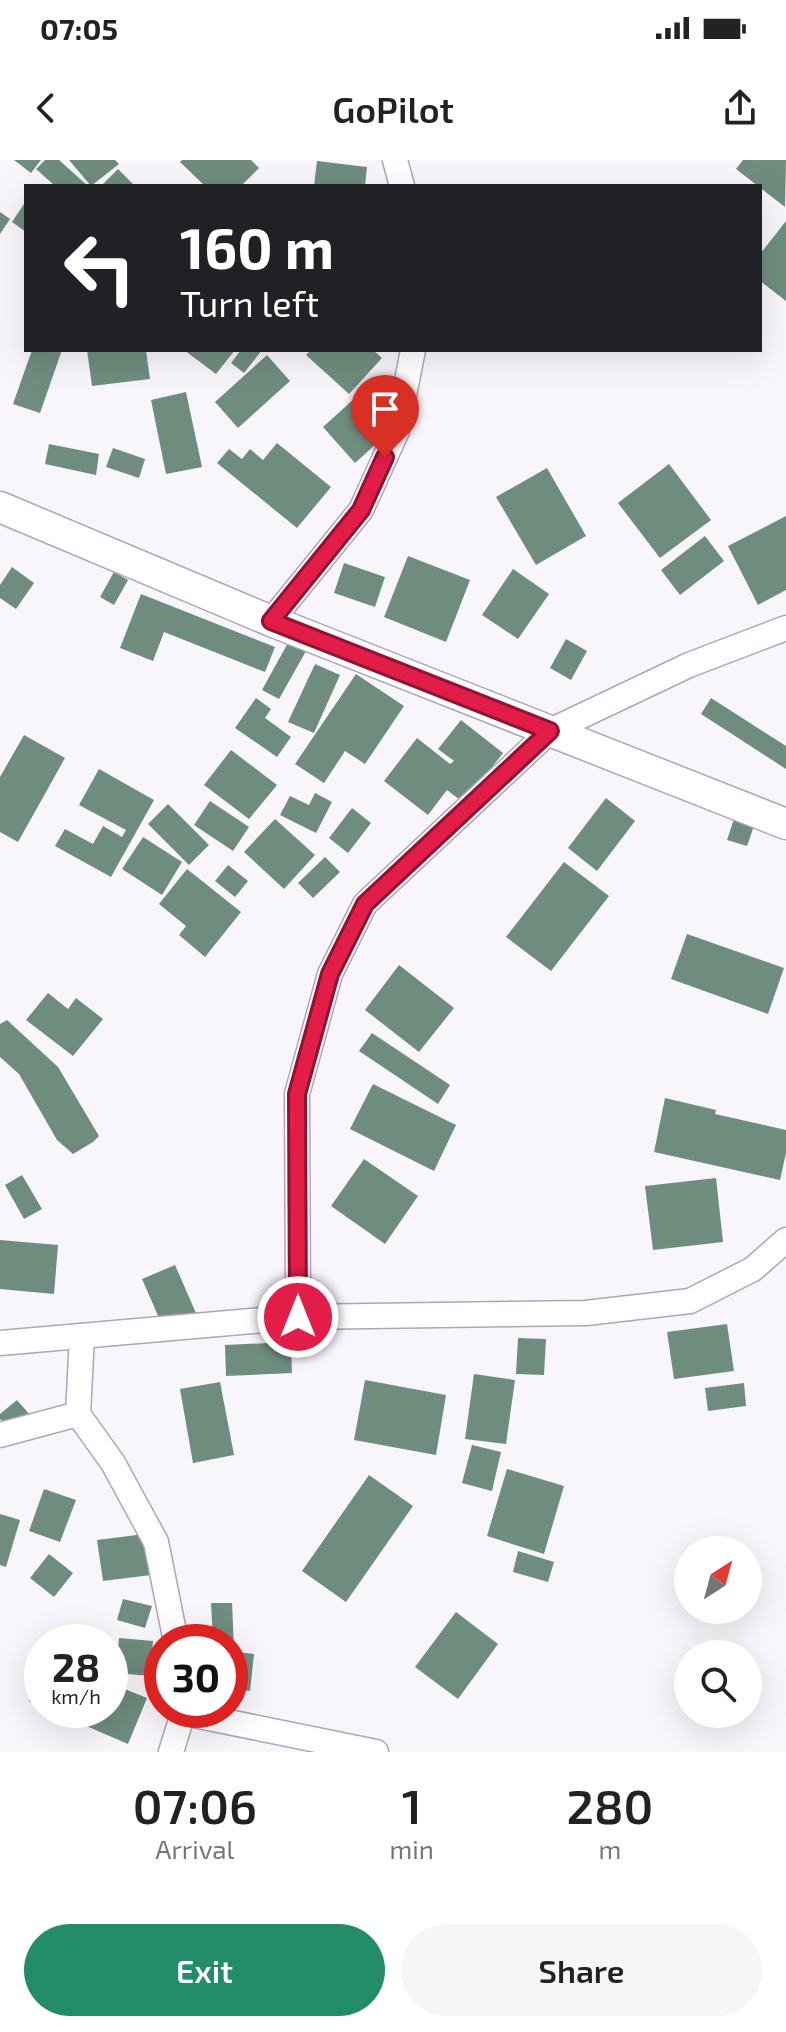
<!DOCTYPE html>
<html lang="en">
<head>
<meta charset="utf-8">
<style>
  body { margin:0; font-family:"Exo 2",sans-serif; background:#f6f6f6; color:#222; height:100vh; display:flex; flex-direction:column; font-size:30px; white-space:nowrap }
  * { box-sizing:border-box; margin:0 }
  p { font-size:26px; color:#767676 }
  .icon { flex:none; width:44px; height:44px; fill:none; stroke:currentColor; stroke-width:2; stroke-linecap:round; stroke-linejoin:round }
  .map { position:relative; height:1592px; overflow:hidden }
  .panel { display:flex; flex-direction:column; background:#fff; flex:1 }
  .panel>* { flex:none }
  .top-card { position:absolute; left:24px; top:24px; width:738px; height:168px; border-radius:0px; box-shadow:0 8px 32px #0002; background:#202124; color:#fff; overflow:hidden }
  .needle { width:52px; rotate:36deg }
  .controls { position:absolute; left:674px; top:1376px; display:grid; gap:16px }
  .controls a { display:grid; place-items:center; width:88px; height:88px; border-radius:50%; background:#fff; box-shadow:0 8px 32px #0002; font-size:40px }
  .speed { position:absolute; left:24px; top:1464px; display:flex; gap:16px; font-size:40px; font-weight:700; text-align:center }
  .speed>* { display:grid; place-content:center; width:104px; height:104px; border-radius:50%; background:#fff; box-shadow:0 8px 32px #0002; line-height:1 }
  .speed small { font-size:20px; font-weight:400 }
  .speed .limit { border:12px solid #d22; background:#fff; color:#111 }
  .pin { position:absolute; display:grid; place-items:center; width:68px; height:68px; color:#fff; margin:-82px -34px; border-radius:50% 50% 50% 0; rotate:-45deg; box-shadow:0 0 8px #0007 }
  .pin .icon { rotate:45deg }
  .me { position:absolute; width:88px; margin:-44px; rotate:0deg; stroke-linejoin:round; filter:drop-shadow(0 0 6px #0008) }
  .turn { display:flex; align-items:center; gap:28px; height:168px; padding:0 24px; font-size:36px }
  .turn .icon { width:104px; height:104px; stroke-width:2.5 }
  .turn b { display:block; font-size:56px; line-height:68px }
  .eta { display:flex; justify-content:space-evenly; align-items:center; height:136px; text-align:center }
  .eta b { font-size:48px; font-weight:600; line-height:56px }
  .primary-button { display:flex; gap:16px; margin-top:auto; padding:16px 24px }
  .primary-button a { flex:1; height:92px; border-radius:48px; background:#238c6a; color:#fff; font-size:32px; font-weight:600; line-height:92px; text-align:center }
  .primary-button a+a { background:#f6f6f6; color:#222 }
  .status { display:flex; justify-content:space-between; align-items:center; height:56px; padding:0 40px; background:#fff; direction:ltr }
  .status svg { height:22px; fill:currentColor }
  header { display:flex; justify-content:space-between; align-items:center; height:104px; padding:0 24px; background:#fff; font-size:36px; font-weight:600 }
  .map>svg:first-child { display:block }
  .building { fill:#6f8d7f }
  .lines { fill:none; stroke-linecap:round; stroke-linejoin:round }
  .minor-casing { stroke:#afa4be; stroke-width:27 }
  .tertiary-casing { stroke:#afa4be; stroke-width:33 }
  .minor { stroke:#fff; stroke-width:24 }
  .tertiary { stroke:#fff; stroke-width:30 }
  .route-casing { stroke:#92132f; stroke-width:20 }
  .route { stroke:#e11d48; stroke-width:14 }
</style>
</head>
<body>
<div class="status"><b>07:05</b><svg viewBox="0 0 49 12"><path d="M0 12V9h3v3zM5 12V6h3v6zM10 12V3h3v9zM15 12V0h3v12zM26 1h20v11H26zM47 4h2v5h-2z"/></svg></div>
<header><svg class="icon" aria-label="back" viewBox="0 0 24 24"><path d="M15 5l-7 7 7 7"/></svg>GoPilot<svg class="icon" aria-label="share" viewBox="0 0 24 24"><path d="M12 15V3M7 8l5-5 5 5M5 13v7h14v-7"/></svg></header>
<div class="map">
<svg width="786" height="1592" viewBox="0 0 786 1592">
  <rect width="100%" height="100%" fill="#f8f6fb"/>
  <g class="building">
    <path d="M14 0H41L31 13Z"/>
    <path d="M45 0H59L88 26H55L36 9Z"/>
    <path d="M69 0H115L119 4 91 26Z"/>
    <path d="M182 0H251L259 8 241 26H205L180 2Z"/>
    <path d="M743 0H786L785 47 736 9Z"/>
    <path d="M317 1 367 7 365 26H314Z"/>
    <path d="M118 9 135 26H101Z"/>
    <path d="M26 41V72L12 62Z"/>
    <path d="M0 52 10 59 0 74Z"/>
    <path d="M786 61V141L760 121V94Z"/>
    <path d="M32 190H62L40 253 13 244Z"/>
    <path d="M87 190H146L150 219 92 226Z"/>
    <path d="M184 190H235L216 214Z"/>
    <path d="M241 190H262L244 213 231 203Z"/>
    <path d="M311 190H373L382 198 349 234 306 195Z"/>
    <path d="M267 195 290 221 238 268 215 242Z"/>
    <path d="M186 232 202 307 166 314 151 240Z"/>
    <path d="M355 238 387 274 355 303 323 267Z"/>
    <path d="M277 283 331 327 297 368 217 303 229 289 242 299 250 289 263 300Z"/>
    <path d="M49 284 99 294 96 315 45 304Z"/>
    <path d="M113 288 145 299 139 318 106 307Z"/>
    <path d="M669 304 711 360 660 398 618 343Z"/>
    <path d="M547 308 586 376 536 405 496 337Z"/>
    <path d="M786 356V430L758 445 728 386Z"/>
    <path d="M705 376 724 401 680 435 661 410Z"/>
    <path d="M408 396 470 420 446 482 384 457Z"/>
    <path d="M344 403 385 417 375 447 334 433Z"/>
    <path d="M12 407 34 423 16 449 0 438V425Z"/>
    <path d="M513 409 549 434 518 479 482 455Z"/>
    <path d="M114 412 128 420 114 445 100 437Z"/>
    <path d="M141 434 275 487 265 512 164 472 153 501 120 488Z"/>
    <path d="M566 479 587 491 571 520 550 508Z"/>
    <path d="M289 481 306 491 279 539 262 530Z"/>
    <path d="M315 504 340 515 314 573 288 562Z"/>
    <path d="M356 514 404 546 365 604 345 591 324 623 295 604Z"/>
    <path d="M256 538 271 549 265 558 291 577 277 597 235 568Z"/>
    <path d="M711 538 786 586V609L701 554Z"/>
    <path d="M461 560 503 593 464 643 447 630 428 655 384 621 417 578 450 604 454 601 438 589Z"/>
    <path d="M24 575 65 598 18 682 0 672V617Z"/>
    <path d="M231 590 277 625 249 659 204 625Z"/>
    <path d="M99 609 154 640 111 717 55 686 65 669 93 684 103 666 122 677 126 670 79 645Z"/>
    <path d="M315 633 332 642 316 673 280 655 290 636 309 645Z"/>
    <path d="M606 638 635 661 597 711 568 688Z"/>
    <path d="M210 641 249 667 233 691 194 665Z"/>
    <path d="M168 644 209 685 189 705 148 664Z"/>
    <path d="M352 648 371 663 348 693 329 678Z"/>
    <path d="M736 653 756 660 747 686 727 680Z"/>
    <path d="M275 659 315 695 284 729 244 692Z"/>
    <path d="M143 677 182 702 162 735 122 709Z"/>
    <path d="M325 697 340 712 313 738 298 723Z"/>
    <path d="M564 702 609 736 551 811 506 777Z"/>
    <path d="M228 705 248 721 235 737 215 721Z"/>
    <path d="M187 709 241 752 205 797 179 775 186 766 159 744Z"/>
    <path d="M687 774 784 808 768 854 671 819Z"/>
    <path d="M399 805 454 848 419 892 365 850Z"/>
    <path d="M48 833 68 849 76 838 103 859 73 896 26 860Z"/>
    <path d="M7 860 58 907 99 976 93 982 73 994 57 980 19 914 0 897V864Z"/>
    <path d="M372 873 450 925 438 944 359 891Z"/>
    <path d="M373 924 456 965 434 1011 350 969Z"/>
    <path d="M665 938 716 950 715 954 786 970V993L780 1020 654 992Z"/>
    <path d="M364 999 418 1036 385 1084 331 1046Z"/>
    <path d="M22 1015 42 1049 24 1059 5 1025Z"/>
    <path d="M716 1018 723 1082 653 1090 645 1026Z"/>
    <path d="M0 1080 58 1085 54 1134 0 1129Z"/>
    <path d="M175 1105 199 1160 166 1174 142 1119Z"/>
    <path d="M727 1164 734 1211 674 1219 667 1172Z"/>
    <path d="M518 1178 546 1179 544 1215 516 1214Z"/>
    <path d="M291 1182 292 1213 226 1216 225 1185Z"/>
    <path d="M474 1214 515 1220 506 1284 465 1279Z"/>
    <path d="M365 1220 446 1235 436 1295 354 1280Z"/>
    <path d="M220 1222 234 1295 193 1303 180 1229Z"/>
    <path d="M744 1223 746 1246 708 1251 705 1228Z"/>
    <path d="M17 1240 30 1255 11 1272 0 1259V1254Z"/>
    <path d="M472 1285 501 1292 492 1331 462 1323Z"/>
    <path d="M507 1309 564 1326 544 1394 487 1376Z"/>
    <path d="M369 1315 413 1346 346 1442 302 1411Z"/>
    <path d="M44 1329 76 1340 60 1382 29 1371Z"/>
    <path d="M0 1354 20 1360 6 1407 0 1405Z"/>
    <path d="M145 1374 151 1415 103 1421 97 1380Z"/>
    <path d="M518 1391 554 1402 548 1422 513 1412Z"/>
    <path d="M49 1394 73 1413 54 1437 30 1418Z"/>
    <path d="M123 1439 152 1446 145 1468 117 1460Z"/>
    <path d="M211 1443H232L234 1489H230V1482H213Z"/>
    <path d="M456 1452 498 1484 458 1539 415 1507Z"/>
    <path d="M119 1478 153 1481 150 1516 116 1513Z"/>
    <path d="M230 1491 254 1494 250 1531 230 1529Z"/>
    <path d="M42 1516V1547L29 1541Z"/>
    <path d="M110 1523 147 1538 128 1584 84 1565 91 1550H110Z"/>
    <path d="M47 1550H68L64 1559Z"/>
  </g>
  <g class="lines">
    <g class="minor-casing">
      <g id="minor">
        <path d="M395 0 402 26"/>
        <path d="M271 461 361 350 397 271 413 190"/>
        <path d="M298 1157 297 934 330 814 365 744 550 571 689 505 786 468"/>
        <path d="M82 1176 78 1254 113 1303 156 1382 176 1482"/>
        <path d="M0 1183 298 1157 586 1153 690 1141 753 1109 786 1080"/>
        <path d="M0 1275 78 1254"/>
        <path d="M184 1553 376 1592"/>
        <path d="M171 1592 184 1550"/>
      </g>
    </g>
    <g class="tertiary-casing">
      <path id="tertiary" d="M0 347 271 461 786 664"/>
    </g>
    <use href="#minor" class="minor"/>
    <use href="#tertiary" class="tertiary"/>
  </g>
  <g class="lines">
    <g class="route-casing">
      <path id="route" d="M298 1157 297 934 330 814 365 744 550 571 271 461 361 350 385 297"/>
    </g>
    <use href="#route" class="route"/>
  </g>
</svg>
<div class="controls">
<a><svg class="needle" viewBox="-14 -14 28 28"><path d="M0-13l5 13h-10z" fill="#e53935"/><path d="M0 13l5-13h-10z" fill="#767676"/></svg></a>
<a><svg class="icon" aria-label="search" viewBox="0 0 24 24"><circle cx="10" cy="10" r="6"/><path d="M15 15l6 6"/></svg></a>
</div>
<div class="speed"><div>28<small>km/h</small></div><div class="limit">30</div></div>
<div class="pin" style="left:385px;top:297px;background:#d93025"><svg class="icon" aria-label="arrive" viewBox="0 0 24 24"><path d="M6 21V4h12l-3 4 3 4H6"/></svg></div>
<svg class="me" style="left:298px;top:1157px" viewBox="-20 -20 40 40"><circle r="17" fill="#e11d48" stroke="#fff" stroke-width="3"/><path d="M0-11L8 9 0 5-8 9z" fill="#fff"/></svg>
<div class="top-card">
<div class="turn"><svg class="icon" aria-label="left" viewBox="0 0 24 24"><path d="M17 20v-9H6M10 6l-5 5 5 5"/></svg><div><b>160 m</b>Turn left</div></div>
</div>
</div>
<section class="panel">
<div class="eta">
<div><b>07:06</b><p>Arrival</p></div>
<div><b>1</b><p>min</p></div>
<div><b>280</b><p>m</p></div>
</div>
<div class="primary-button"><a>Exit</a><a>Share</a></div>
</section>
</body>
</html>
